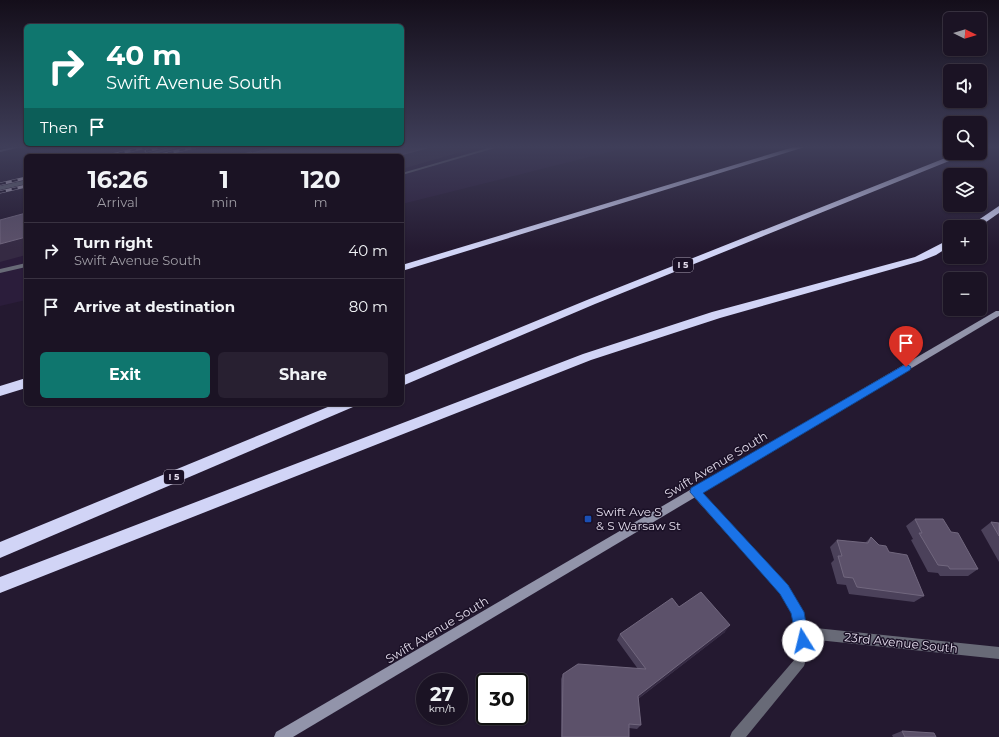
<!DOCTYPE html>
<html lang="en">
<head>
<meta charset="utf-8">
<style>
  body { margin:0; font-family:Montserrat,sans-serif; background:#282031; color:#f1f3f6; height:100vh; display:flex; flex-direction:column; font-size:15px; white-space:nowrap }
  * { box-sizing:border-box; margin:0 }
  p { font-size:13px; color:#a09ea6 }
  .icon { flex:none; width:22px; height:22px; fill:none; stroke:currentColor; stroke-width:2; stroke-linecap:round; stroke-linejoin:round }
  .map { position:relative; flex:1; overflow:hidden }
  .side { position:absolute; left:24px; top:154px; width:380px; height:252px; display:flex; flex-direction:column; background:#1b1324; border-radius:6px; box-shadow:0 1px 3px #0004,0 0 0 1px #393241 }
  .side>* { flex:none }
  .guide { position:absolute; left:24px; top:24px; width:380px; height:122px; border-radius:6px; box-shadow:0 1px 3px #0004,0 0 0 1px #393241; background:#0f766e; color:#fff; overflow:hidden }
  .needle { width:26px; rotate:95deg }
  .controls { position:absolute; left:943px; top:12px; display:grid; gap:8px }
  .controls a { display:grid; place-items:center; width:44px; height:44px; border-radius:6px; background:#1b1324; box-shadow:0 1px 3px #0004,0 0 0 1px #393241; font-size:20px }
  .speed { position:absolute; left:416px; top:673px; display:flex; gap:8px; font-size:20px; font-weight:700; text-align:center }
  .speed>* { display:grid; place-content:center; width:52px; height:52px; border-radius:50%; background:#1b1324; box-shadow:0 1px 3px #0004,0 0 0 1px #393241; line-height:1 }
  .speed small { font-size:10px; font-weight:400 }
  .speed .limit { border:2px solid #111; border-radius:6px; background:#fff; color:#111 }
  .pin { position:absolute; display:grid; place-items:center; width:34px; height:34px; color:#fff; margin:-41px -17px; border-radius:50% 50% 50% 0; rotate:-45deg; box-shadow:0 0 4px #0007 }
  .pin .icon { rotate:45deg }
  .me { position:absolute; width:44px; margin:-22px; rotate:351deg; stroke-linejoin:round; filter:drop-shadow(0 0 3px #0008) }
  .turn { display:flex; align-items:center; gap:14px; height:84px; padding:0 16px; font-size:18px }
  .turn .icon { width:52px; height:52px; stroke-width:2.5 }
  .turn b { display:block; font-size:28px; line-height:34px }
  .then { display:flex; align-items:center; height:38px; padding:0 16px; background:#0003; gap:8px; font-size:15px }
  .eta { display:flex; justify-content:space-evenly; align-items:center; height:68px; text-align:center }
  .eta b { font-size:24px; font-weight:700; line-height:28px }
  .button { display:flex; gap:8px; margin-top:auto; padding:8px 16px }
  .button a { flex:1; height:46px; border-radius:6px; background:#0f766e; color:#fff; font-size:16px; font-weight:700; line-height:46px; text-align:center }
  .button a+a { background:#282031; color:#f1f3f6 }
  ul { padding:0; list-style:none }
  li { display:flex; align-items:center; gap:12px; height:56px; padding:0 16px; border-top:1px solid #393241 }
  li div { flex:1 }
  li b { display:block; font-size:15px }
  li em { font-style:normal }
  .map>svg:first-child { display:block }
  .built { fill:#2b1d3b }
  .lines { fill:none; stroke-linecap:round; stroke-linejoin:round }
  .lane { fill:#686a77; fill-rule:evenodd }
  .street { fill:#686a77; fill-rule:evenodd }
  .secondary { fill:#9294aa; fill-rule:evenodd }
  .highway { fill:#d1d4f6; fill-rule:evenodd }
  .rail-casing { stroke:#b2aabc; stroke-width:3 }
  .rail { stroke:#1a1026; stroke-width:2; stroke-dasharray:6; stroke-linecap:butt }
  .wall { fill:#4b415a }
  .shaded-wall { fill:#352a43 }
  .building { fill:#5c516a; stroke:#71677e }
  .route { fill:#1a73e8; stroke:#114b97 }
  .transit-dot { fill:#1a4fb4; stroke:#1a1026; stroke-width:1.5 }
  .labels { text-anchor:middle; stroke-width:3; stroke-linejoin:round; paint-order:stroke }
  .shield { fill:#1a1026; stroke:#a69eb0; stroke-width:1 }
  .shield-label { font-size:9px; font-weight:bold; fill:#e2dbeb }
  .near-street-label { font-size:12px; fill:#e2dbeb; stroke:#1a1026 }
  .near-poi-label { font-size:12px; fill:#e2dbeb; stroke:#1a1026; text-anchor:start }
</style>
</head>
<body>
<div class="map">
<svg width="999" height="737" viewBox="0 0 999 737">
  <rect width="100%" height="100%" fill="#241930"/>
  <g class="built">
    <path d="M319 146H633L402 204V156H282Z"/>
    <path d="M26 226V300L0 306V233Z"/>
  </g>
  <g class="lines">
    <g class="lane">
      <path d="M177 146H185L146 156H137Z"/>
      <path d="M26 180V184L0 190V186Z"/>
      <path d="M26 263V267L0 273V269Z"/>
    </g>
    <g class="street">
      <path d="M495 146H502L402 175V173Z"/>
      <path d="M583 146H608L606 147H585Z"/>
      <path d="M695 488 698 489 788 585 801 608 806 627 999 647V659L808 639 809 650 804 666 746 737H730L732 732 795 659 797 650 796 632 792 614 780 593 692 495 690 492 692 489Z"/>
    </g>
    <g class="secondary">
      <path d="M17 146H25L0 152V150Z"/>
      <path d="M996 311H999V316L293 737H274L276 732Z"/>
    </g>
    <g class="highway">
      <path d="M797 146H808L402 271V265Z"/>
      <path d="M980 146H985L980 148Z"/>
      <path d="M958 153H969L595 304 402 386V376L587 300Z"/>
      <path d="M999 206V213L979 227H968Z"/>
      <path d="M950 239V246L936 255 921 261 720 318 591 360 0 593V577L583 354 712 312 915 257Z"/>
      <path d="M26 378V388L0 396V386Z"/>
      <path d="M335 404H354L353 407 0 558V542Z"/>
    </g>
    <g class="rail-casing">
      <g id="rail">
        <path d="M146 151 168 146"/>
        <path d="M107 156 151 146"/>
        <path d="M156 156 199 146"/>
        <path d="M0 184 26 178"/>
        <path d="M0 192 26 186"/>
      </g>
    </g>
    <use href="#rail" class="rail"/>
  </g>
  <g class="wall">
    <path d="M915 519 951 532 978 569 968 576H940L938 573 928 572 911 540 913 539 906 526Z"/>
    <path d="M991 522 999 523V562L981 530Z"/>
    <path d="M871 537 879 545 889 552 924 596 914 602 849 594 846 585 837 584 831 563 834 560 830 547 837 540 865 543Z"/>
    <path d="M679 607 725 632 638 699 641 725 637 729 629 728V737H561V679L563 674 638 669 617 640 620 634Z"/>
    <path d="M902 731 936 737H893L892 735Z"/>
  </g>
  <g class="shaded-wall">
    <path d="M434 146H482L402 169V156H397Z"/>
    <path d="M370 154V156H362Z"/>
    <path d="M26 237V255L0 262V244Z"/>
    <path d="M730 625 725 632 635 701 638 696Z"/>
  </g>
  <g class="building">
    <path d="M282 146H434L397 156H372L370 154 362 156H235L251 152 252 153Z"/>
    <path d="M26 213V237L0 244V220Z"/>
    <path d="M915 519H943L951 532 958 533 978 569H950L948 566 938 565 919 533H922Z"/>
    <path d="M991 522 999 523V536Z"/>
    <path d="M871 537 879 545 886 546 889 552 907 555 924 596 857 587 853 578 844 577 838 556H842L837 540 868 543Z"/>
    <path d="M701 592 730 625 638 696 641 725 629 724V737H562L563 674 578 664 646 669 620 634 672 598 679 607Z"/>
    <path d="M902 731 934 733 936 737H905Z"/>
  </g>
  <linearGradient id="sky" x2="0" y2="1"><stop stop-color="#140e1a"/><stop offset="0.59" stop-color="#3f3e59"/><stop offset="1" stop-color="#3f3e59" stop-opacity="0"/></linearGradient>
  <rect width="999" height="249" fill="url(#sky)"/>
  <path class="route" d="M906 364 911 367 910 370 703 493 788 585 804 612 809 641 807 646 803 648 798 646 791 613 780 594 690 492 691 488Z"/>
  <rect class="transit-dot" x="584" y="515" width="8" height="8" rx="2"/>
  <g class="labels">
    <g class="shield">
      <rect x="673" y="258" width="20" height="14" rx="3"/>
      <rect x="164" y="470" width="20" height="14" rx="3"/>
    </g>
    <g class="shield-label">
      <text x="683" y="268">I 5</text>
      <text x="174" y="480">I 5</text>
    </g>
    <g class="near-street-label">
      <text transform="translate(716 465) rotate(-31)" y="4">Swift Avenue South</text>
      <text transform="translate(437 630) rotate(-31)" y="4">Swift Avenue South</text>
      <text transform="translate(901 643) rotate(6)" y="4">23rd Avenue South</text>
    </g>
    <g class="near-poi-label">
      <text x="596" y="516">Swift Ave S<tspan x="596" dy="14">&amp; S Warsaw St</tspan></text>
    </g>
  </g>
</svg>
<div class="controls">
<a><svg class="needle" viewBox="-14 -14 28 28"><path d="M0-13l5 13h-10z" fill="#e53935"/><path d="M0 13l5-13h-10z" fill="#a09ea6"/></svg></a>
<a><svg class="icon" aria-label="sound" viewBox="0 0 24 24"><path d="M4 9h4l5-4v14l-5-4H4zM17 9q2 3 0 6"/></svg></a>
<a><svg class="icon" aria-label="search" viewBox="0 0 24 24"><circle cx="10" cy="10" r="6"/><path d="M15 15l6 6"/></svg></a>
<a><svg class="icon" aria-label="layers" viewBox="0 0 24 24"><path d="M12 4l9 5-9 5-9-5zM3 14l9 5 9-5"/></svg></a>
<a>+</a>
<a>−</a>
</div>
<div class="speed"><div>27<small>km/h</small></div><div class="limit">30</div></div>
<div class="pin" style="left:906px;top:367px;background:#d93025"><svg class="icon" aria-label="arrive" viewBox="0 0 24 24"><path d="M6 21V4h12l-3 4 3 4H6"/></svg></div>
<svg class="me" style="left:803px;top:641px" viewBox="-20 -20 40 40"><circle r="19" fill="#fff"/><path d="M0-13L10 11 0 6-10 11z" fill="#1a73e8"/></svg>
<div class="guide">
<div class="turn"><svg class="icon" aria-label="right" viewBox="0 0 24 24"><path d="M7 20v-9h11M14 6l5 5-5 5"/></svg><div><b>40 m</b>Swift Avenue South</div></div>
<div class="then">Then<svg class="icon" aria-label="arrive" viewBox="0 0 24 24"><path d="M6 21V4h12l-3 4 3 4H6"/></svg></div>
</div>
<section class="side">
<div class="eta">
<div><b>16:26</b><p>Arrival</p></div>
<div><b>1</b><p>min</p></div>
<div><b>120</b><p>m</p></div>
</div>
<ul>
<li><svg class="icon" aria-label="right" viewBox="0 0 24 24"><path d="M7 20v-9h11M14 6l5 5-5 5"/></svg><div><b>Turn right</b><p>Swift Avenue South</p></div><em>40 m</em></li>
<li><svg class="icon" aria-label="arrive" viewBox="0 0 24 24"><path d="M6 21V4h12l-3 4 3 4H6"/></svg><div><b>Arrive at destination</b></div><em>80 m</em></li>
</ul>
<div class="button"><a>Exit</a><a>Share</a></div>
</section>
</div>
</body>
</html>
